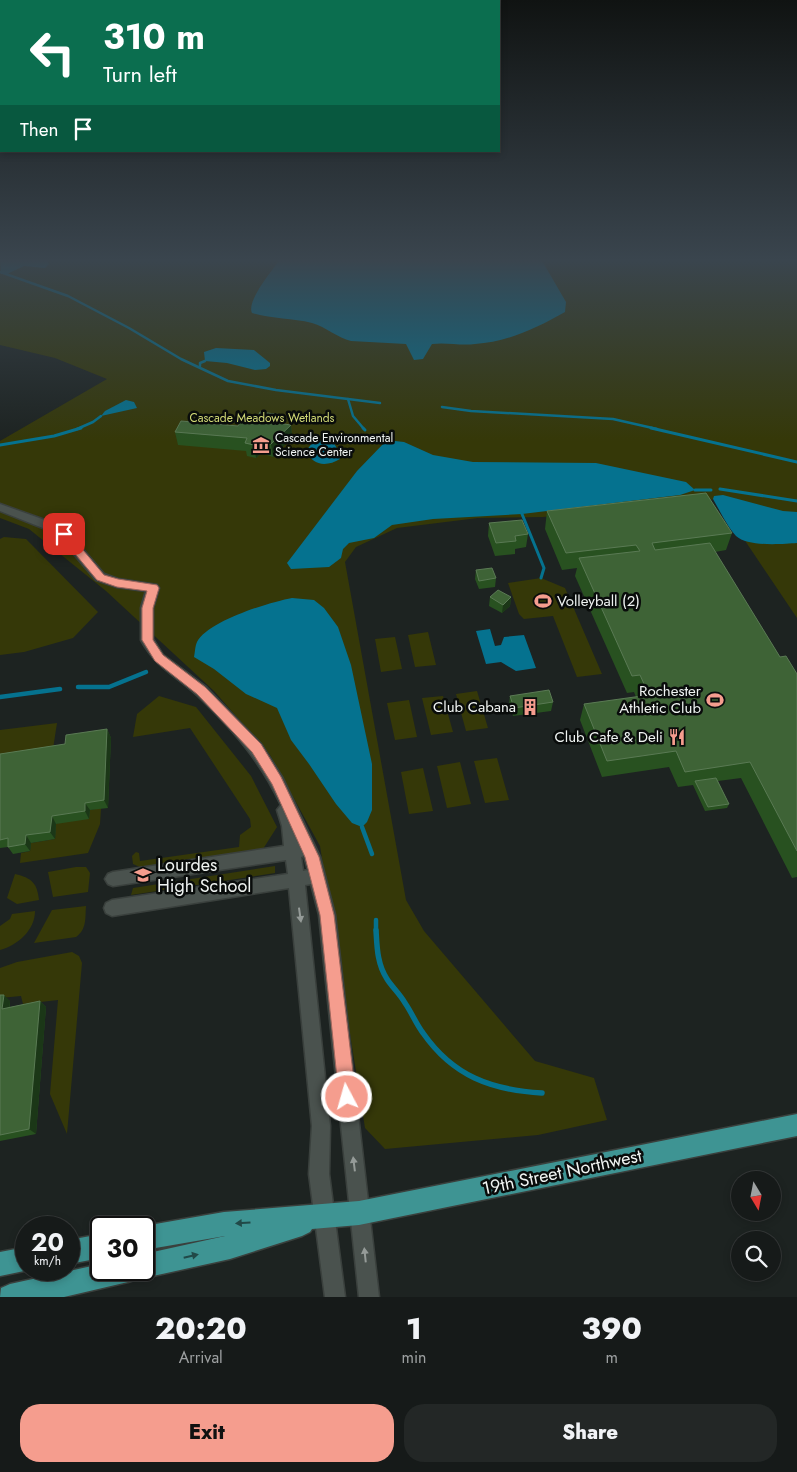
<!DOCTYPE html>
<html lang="en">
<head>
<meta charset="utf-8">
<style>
  body { margin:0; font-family:Jost,sans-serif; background:#232726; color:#f1f3f6; height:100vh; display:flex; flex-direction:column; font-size:19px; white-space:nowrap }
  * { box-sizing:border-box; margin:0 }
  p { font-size:16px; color:#9ea1a2 }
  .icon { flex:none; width:28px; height:28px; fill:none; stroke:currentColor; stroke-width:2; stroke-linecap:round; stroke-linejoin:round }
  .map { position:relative; height:1297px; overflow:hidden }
  .sheet { display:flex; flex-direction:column; background:#161a19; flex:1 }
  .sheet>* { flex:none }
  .guide { position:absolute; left:0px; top:0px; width:500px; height:152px; box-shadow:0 2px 8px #0003,0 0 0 1px #353838; background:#0b6e4f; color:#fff; overflow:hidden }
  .needle { width:32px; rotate:170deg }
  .tools { position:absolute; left:731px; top:1171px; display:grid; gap:10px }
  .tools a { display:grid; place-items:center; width:50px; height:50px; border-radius:50%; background:#161a19; box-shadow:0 2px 8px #0003,0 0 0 1px #353838; font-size:25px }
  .speed { position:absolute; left:15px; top:1216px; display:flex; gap:10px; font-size:25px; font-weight:700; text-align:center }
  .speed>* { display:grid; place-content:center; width:65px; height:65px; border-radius:50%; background:#161a19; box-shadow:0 2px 8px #0003,0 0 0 1px #353838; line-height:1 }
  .speed small { font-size:12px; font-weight:400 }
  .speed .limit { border:2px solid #111; border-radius:8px; background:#fff; color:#111 }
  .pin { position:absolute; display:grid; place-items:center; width:42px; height:42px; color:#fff; margin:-21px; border-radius:10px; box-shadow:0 2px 8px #0006 }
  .me { position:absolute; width:55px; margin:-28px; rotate:354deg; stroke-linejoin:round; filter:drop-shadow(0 0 4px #0008) }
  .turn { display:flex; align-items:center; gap:18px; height:105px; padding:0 20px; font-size:22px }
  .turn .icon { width:65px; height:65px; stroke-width:2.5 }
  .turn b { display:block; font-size:35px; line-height:42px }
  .then { display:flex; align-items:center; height:48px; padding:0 20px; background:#0003; gap:10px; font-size:19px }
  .eta { display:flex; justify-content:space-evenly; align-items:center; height:85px; text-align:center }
  .eta b { font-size:30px; font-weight:800; line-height:35px }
  .action { display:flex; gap:10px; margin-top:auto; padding:10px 20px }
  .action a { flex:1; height:58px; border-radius:20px; background:#f59d8e; color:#111; font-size:20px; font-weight:800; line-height:58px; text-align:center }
  .action a+a { background:#232726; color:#f1f3f6 }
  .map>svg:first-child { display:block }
  .green { fill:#353808 }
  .water { fill:#05728f }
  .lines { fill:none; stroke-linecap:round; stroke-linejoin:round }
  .stream-far3 { stroke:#05728f; stroke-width:2.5 }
  .stream-far2 { stroke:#05728f; stroke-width:3 }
  .stream-far1 { stroke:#05728f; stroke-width:4.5 }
  .stream { stroke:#05728f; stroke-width:5.5 }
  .minor-casing { stroke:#3a403d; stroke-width:3 }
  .major-casing { stroke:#3a403d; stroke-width:3 }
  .minor { fill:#4a524e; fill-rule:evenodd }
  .major { fill:#3e9493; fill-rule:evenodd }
  .wall { fill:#285120 }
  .shaded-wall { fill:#1b3717 }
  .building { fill:#3e6336; stroke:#5a7a54 }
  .oneway { fill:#959b98 }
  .oneway2 { fill:#214948 }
  .route { fill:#f59d8e; stroke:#9f665c }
  .labels { text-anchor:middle; stroke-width:5; stroke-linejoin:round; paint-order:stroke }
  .far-park-label { font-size:12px; fill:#d3db77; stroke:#090c0b }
  .far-poi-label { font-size:12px; fill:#f0f4f2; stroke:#090c0b; text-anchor:start }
  .poi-label { font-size:15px; fill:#f0f4f2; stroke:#090c0b; text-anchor:end }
  .near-poi-label { font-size:18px; fill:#f0f4f2; stroke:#090c0b; text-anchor:start }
  .near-street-label { font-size:18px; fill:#f0f4f2; stroke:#090c0b }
</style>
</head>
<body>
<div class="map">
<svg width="797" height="1297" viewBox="0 0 797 1297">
  <rect width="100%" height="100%" fill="#1d2321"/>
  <g class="green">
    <path d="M0 259H797V618L717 499 543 517 478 518 397 528 356 547 345 562 406 900 424 931 535 1061 594 1078 607 1120 538 1135 385 1149 365 1128 320 846 270 755 214 691 106 591 29 529 0 518V441L107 379 55 358 0 345Z"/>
    <path d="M4 537 26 539 98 612 73 638 24 652 0 655V539Z"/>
    <path d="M541 578 565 588 602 674 577 677 553 616 524 619 519 614 508 583Z"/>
    <path d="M428 632 436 665 415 667 408 635Z"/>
    <path d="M395 637 402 669 381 672 375 639Z"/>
    <path d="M477 691 488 728 466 731 456 694Z"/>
    <path d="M159 696 196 707 251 776 277 827 263 849 142 868 133 864 132 856 136 852 139 853 140 861 239 847 240 835 251 827 250 819 190 728 133 737 137 714Z"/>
    <path d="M443 696 453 732 431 735 422 698Z"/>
    <path d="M409 700 417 737 395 740 387 703Z"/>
    <path d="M57 723 53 749 0 757V730Z"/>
    <path d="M497 758 509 800 485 803 474 761Z"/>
    <path d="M460 762 471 804 447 808 437 766Z"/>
    <path d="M423 768 433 811 409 814 401 772Z"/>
    <path d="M101 808 100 824 88 853 20 863 21 853 30 851 31 843 55 839 56 824 90 810Z"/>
    <path d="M275 866V873L131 895 133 888Z"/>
    <path d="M76 867H86L90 873 88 892 53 897 48 872Z"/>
    <path d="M15 874C32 878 37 883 39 900L17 904 7 898Z"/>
    <path d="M86 906C85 918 87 929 76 937L34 943 52 910Z"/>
    <path d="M35 911C35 930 18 945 0 950V926L10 919 12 914Z"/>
    <path d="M72 952 79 956 82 963 67 1134 50 1094 58 1000 23 1004 21 996 0 998V968L17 962Z"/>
  </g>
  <g class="water">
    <path d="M0 259H46L49 264 45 268 24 266 7 274H1Z"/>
    <path d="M280 259H541L566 302 565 312C537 328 507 342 475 344 460 346 447 342 432 344L423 359 414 360 406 344 351 341C338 338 326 327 312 323 292 318 271 319 252 313 246 301 273 270 280 259Z"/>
    <path d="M216 348 254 350 270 363V366L266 369 255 370 227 363 205 361 204 352Z"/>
    <path d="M126 400 134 402 137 408 101 416 105 411Z"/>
    <path d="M327 439C335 442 339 450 340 459 327 467 311 466 307 450L312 443Z"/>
    <path d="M395 441 404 442 433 455 473 462 596 463 686 482 695 490 680 495 522 514 433 519 392 525 374 538 349 543 343 549 341 558 329 567 291 569 287 563 357 471 385 442Z"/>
    <path d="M723 495 783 511 797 512V543C782 544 748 547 736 536 727 526 720 511 713 499L714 496Z"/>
    <path d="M292 598 314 600 324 608 338 627 351 665 372 764V810L367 822 362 827 352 823 336 804 309 764 291 740 277 708 246 694 214 669 194 657C195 653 195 646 197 642 208 621 270 602 292 598Z"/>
    <path d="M490 629 495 646 501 645 504 637 524 635 536 668 516 671 501 662 486 664 476 631Z"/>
  </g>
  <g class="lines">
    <g class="stream-far3">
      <path d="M0 272 68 296 129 328 181 359 228 381 276 390 380 403"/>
      <path d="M200 366V363L205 361"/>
      <path d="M348 399 353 416 364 429"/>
      <path d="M442 407 471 411 613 419 657 429"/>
      <path d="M77 429 93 422 101 416"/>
    </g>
    <g class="stream-far2">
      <path d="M363 428 365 430"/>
      <path d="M651 428 797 462"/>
      <path d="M0 445 54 436 81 428"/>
      <path d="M720 489 797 501"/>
      <path d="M695 490H711"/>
      <path d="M522 514 544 568 541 578"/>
    </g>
    <g class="stream-far1">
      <path d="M78 687H109L146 672"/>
      <path d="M0 697 60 689"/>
      <path d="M362 827 372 854"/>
      <path d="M376 920V931"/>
    </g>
    <path class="stream" d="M376 930C377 946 377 964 387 979 392 987 400 994 405 1003 412 1013 416 1024 423 1033 453 1076 491 1090 542 1093"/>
    <g class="minor-casing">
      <path id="minor" d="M0 504 56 524 68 532 104 574 118 579 157 585 159 588 153 608V639L163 655 206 687 261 744 282 777 320 857 335 915 379 1297H359L319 915 311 884 305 885 330 1126 329 1174 345 1297H325L309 1174 312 1126 289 888 112 916 106 913 104 908 106 903 112 900 288 874 286 860 113 886 108 884 105 879 108 874 113 872 284 846 282 826 277 810 281 805C260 760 233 730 198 696 176 675 157 669 141 640V608L146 591 117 587 96 580 60 538 48 530 0 511ZM304 856 308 870 303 871 301 857Z"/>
    </g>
    <g class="major-casing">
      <g id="major">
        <path d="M797 1114V1136L359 1225 312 1229 310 1232 302 1236 230 1259 144 1278 138 1276 137 1279 128 1282 64 1297H0L1 1288 10 1284 101 1264V1270H144V1254L225 1236 144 1250V1228H140L144 1226 224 1212 359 1201Z"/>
        <path d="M101 1234V1258L69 1264V1240Z"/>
        <path d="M26 1247V1270H29L0 1276V1252Z"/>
      </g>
    </g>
    <use href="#minor" class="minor"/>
    <use href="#major" class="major"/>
  </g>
  <g class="wall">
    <path d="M283 415 284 424 291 425 292 437 273 457 261 453 256 458 247 456 246 451 178 445 175 432 238 426 257 419Z"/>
    <path d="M547 511 732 533 726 550 715 552 780 657 797 674V877L792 878 741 778 718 781 729 804 727 808 705 811 693 785 678 787 669 767 602 777 580 720 584 704 636 697 634 692 627 693 575 576 577 568 562 570 545 529Z"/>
    <path d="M489 523 528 534 526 547 515 549V554L495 556 488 536Z"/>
    <path d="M476 570 496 578 495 587 479 589 475 579Z"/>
    <path d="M490 597H511L510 606 502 613 489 606Z"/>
    <path d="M510 696 553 702 551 711 513 716 509 704Z"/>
    <path d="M107 729 111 738 108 808 90 810 89 819 56 824 55 839 31 843 30 851 13 854 8 847 0 848V754L65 744Z"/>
    <path d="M0 995 10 1001V1007L40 1001 46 1007 36 1134 0 1141Z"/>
  </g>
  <g class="shaded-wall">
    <path d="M283 415 284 428 277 423Z"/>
    <path d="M291 425 292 437 273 457 271 444Z"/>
    <path d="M259 441 261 453 256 458 254 445Z"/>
    <path d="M511 597 510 606 502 613 503 605Z"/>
    <path d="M107 729 111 738 108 808 104 800Z"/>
    <path d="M85 803 90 810 89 819 85 811Z"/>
    <path d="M52 816 56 824 55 839 50 832Z"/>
    <path d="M26 835 31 843 30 851 25 844Z"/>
    <path d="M4 995 10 1001 9 1014 2 1009Z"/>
    <path d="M40 1001 46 1007 36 1134 29 1129Z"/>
  </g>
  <g class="building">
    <path d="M260 412 283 415 277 423 291 425 271 444 259 441 254 445 245 443 247 438 175 432 181 421 238 426 244 416 257 419Z"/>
    <path d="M706 493 732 533 652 543 655 550 710 543 780 657 786 656 797 674V851L750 762 685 772 676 751 607 761 584 704 649 695 640 675 632 676 579 558 640 551 636 545 566 553 547 511Z"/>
    <path d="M522 520 528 534 515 536 516 541 496 543 489 523Z"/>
    <path d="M492 568 496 578 479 581 476 570Z"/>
    <path d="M498 590 511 597 503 605 490 597Z"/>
    <path d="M549 690 553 702 514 708 510 696Z"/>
    <path d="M107 729 104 800 85 803V811L52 816 50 832 26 835 25 844 8 847V838L0 840V754L65 744 66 735Z"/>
    <path d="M716 778 729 804 708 807 695 781Z"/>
    <path d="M0 995H4L2 1009 40 1001 29 1129 0 1135Z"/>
  </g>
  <defs><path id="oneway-solid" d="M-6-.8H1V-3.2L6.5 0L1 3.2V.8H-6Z" transform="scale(1.25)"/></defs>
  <g class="oneway">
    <use href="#oneway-solid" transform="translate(300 915) rotate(82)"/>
    <use href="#oneway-solid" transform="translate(354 1164) rotate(-97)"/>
    <use href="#oneway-solid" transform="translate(365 1255) rotate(-96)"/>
  </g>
  <g class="oneway2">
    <use href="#oneway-solid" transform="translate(243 1223) rotate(176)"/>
    <use href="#oneway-solid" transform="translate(191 1256) rotate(-13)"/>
  </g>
  <linearGradient id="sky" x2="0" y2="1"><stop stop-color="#101312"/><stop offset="0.59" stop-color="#3a454e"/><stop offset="1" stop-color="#3a454e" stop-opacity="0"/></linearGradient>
  <rect width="797" height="441" fill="url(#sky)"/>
  <path class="route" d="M64 531 68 532 104 575 118 579 157 585 159 588 153 608V640L163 655 205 687 261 744 281 777 319 857 334 915 356 1097 353 1103 347 1105 341 1103 339 1097 320 915 305 857 272 784 252 752 197 694 155 661 144 643 142 640V608L147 591 117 587 97 580 61 537 59 534Z"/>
  <defs>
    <g id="museum-bare" transform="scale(1.35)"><path d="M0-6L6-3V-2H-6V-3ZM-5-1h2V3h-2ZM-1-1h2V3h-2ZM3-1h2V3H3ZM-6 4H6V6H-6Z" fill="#f59d8e" stroke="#090c0b" stroke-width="2.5" paint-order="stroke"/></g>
    <g id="stadium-bare" transform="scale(1.35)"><path d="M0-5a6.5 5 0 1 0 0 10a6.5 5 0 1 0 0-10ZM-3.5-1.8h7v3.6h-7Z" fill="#f59d8e" stroke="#090c0b" stroke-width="2.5" paint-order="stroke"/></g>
    <g id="building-bare" transform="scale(1.35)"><path d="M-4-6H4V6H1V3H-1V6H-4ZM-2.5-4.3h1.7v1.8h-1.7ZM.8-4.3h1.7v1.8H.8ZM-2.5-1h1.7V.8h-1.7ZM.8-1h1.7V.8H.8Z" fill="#f59d8e" stroke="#090c0b" stroke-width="2.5" paint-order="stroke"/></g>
    <g id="restaurant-bare" transform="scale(1.35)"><path d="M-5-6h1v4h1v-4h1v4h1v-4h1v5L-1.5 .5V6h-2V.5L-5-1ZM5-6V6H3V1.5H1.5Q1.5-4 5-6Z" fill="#f59d8e" stroke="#090c0b" stroke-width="2.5" paint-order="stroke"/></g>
    <g id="school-bare" transform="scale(1.35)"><path d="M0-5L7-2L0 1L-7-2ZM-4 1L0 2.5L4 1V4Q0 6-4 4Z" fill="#f59d8e" stroke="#090c0b" stroke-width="2.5" paint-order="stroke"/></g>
  </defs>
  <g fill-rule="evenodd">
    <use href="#museum-bare" x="261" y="445"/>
    <use href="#stadium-bare" x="543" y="601"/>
    <use href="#stadium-bare" x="715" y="700"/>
    <use href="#building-bare" x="530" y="707"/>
    <use href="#restaurant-bare" x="677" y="737"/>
    <use href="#school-bare" x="143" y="875"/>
  </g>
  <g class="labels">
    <g class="far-park-label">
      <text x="262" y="422">Cascade Meadows Wetlands</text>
    </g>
    <g class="far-poi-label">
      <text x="275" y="442">Cascade Environmental<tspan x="275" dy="14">Science Center</tspan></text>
    </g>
    <g class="poi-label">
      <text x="557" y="606" text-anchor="start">Volleyball (2)</text>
      <text x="701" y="696">Rochester<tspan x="701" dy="17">Athletic Club</tspan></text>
      <text x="516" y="712">Club Cabana</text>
      <text x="663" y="742">Club Cafe &amp; Deli</text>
    </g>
    <g class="near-poi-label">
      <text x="157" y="871">Lourdes<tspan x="157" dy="21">High School</tspan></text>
    </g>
    <g class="near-street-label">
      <text transform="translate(562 1172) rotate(-12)" y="6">19th Street Northwest</text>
    </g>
  </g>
</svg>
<div class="tools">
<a><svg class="needle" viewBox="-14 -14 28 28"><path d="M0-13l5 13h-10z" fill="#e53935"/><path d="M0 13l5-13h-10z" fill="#9ea1a2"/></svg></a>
<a><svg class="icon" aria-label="search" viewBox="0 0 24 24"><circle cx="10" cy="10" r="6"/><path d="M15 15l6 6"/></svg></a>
</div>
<div class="speed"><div>20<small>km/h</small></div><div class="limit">30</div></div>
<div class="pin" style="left:64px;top:534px;background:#d93025"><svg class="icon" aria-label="arrive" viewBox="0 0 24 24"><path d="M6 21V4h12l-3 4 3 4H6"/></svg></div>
<svg class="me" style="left:347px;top:1097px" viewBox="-20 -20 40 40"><circle r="17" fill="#f59d8e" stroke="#fff" stroke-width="3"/><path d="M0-11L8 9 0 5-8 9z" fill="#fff"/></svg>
<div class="guide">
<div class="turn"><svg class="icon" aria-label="left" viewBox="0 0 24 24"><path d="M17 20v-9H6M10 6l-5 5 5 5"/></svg><div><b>310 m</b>Turn left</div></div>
<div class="then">Then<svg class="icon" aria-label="arrive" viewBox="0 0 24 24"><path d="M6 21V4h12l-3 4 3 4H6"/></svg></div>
</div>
</div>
<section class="sheet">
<div class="eta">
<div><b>20:20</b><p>Arrival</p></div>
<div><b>1</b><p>min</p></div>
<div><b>390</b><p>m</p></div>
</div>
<div class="action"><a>Exit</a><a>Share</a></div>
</section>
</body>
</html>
